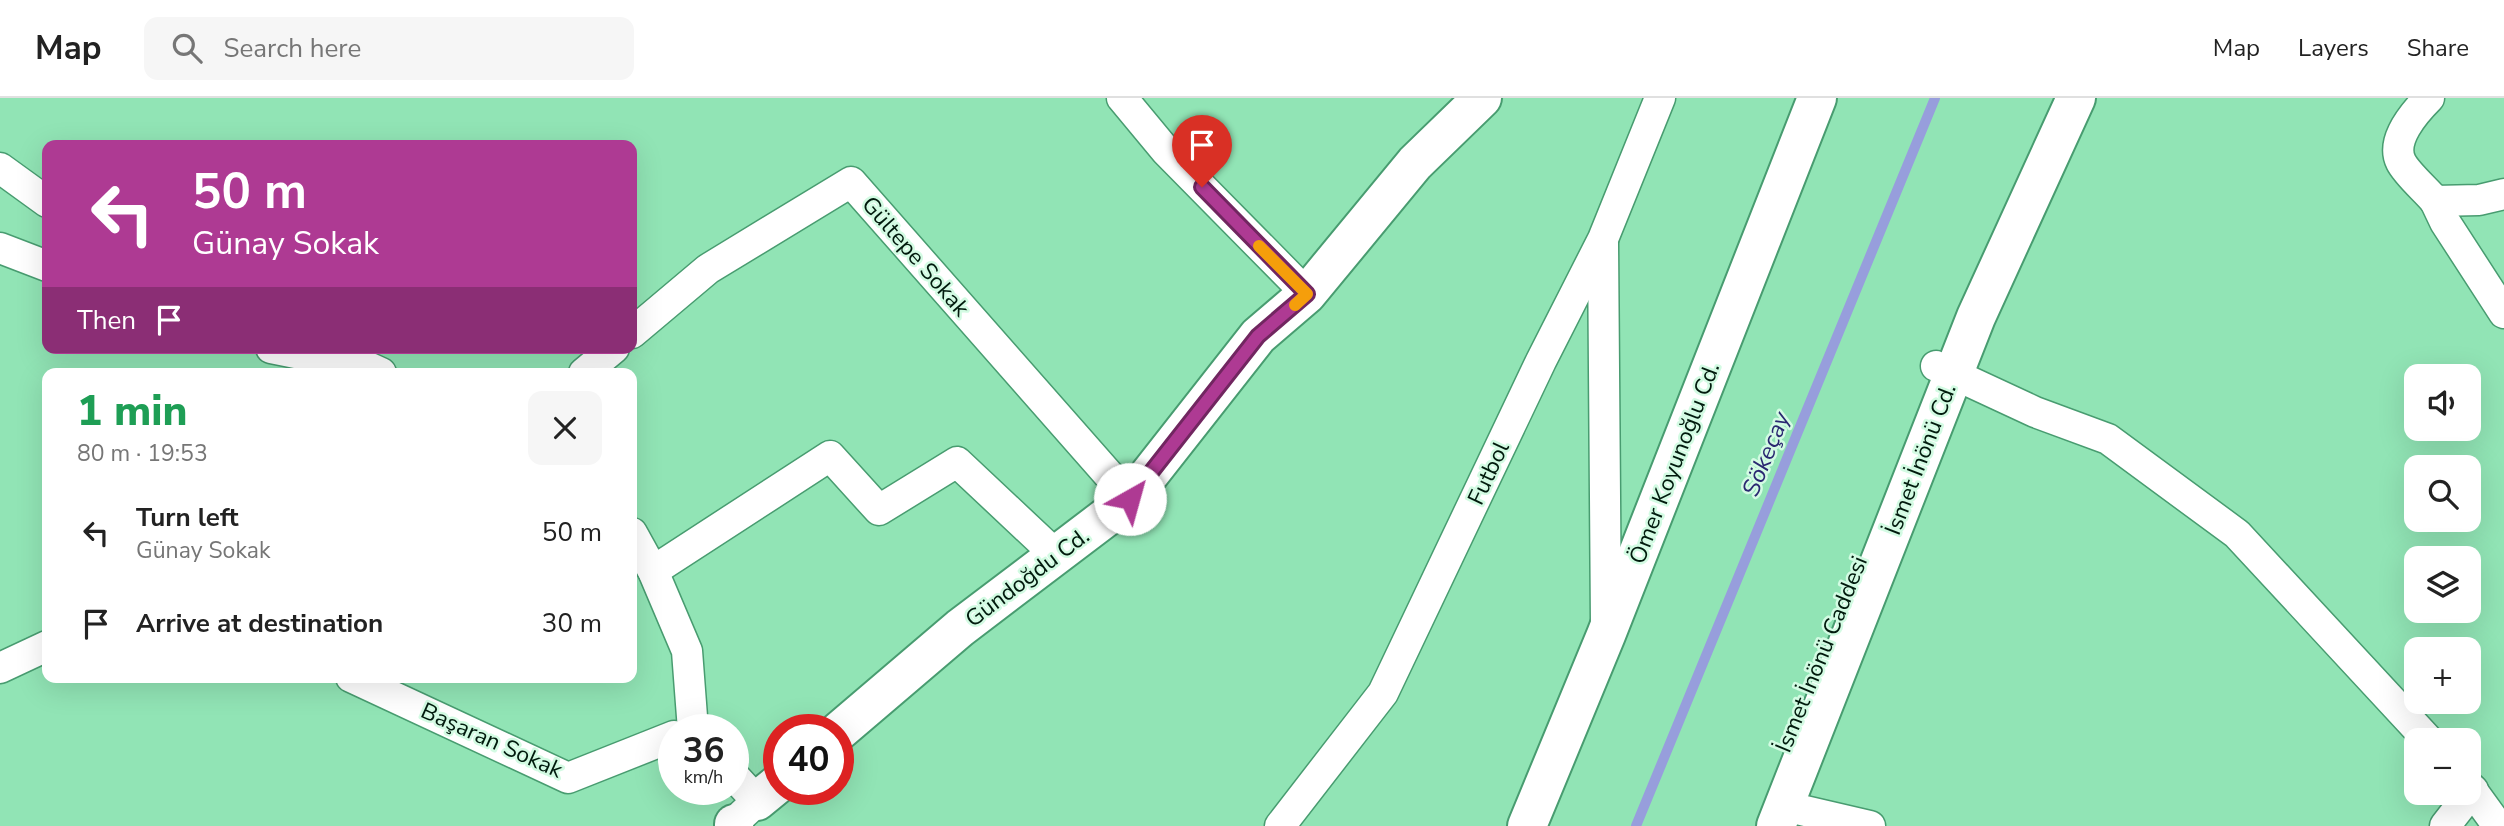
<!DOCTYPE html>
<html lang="en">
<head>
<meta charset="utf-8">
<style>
  body { margin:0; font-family:"Nunito Sans",sans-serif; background:#f6f6f6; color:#222; height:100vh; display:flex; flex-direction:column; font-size:26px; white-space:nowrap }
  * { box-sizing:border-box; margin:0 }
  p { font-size:23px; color:#767676 }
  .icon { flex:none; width:38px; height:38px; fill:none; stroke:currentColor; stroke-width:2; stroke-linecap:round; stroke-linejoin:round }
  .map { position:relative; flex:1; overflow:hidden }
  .panel { position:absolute; left:42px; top:270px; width:595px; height:315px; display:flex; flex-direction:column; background:#fff; border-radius:14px; box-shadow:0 7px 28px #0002 }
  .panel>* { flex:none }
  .hud { position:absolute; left:42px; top:42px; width:595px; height:214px; border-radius:14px; box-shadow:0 7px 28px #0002; background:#ae3a93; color:#fff; overflow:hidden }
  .buttons { position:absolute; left:2404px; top:266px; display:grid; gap:14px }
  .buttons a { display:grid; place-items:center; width:77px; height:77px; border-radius:14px; background:#fff; box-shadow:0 7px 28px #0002; font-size:35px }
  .speed { position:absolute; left:658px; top:616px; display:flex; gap:14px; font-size:35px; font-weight:700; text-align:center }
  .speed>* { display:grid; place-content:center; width:91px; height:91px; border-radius:50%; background:#fff; box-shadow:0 7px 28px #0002; line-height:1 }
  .speed small { font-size:18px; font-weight:400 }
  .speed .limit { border:10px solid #d22; background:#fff; color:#111 }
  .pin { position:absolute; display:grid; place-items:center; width:60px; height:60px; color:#fff; margin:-72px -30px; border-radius:50% 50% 50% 0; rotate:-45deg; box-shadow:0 0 7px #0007 }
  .pin .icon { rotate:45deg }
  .me { position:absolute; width:77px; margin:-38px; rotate:38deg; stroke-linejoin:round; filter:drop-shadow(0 0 5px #0008) }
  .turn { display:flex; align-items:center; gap:24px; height:147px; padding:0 35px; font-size:32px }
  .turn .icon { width:91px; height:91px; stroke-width:2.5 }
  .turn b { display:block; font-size:49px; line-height:60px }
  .then { display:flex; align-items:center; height:66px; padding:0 35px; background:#0003; gap:14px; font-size:26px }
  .round { display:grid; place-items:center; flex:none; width:74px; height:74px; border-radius:14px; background:#f6f6f6 }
  .summary { display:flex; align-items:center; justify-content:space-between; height:119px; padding:0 35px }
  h1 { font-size:42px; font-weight:800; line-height:52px; color:#1e9e55 }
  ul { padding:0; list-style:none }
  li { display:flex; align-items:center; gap:21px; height:91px; padding:0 35px }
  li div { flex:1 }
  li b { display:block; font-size:26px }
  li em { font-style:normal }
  header { display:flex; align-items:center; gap:42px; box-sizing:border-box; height:98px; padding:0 35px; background:#fff; border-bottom:2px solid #e0e0e0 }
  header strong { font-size:33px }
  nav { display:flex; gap:38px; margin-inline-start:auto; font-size:24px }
  .search { width:490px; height:63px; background:#f6f6f6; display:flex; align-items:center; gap:18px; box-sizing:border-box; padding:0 24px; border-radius:14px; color:#767676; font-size:26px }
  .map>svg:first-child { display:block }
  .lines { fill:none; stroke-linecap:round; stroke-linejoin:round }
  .stream { stroke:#979edc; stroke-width:10 }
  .street-casing { stroke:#489c70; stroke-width:33 }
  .secondary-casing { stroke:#489c70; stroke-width:42 }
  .street { stroke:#fff; stroke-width:30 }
  .secondary { stroke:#fff; stroke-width:38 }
  .route-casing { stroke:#712660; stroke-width:18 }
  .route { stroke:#ae3a93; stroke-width:12 }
  .slow { stroke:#f59e0b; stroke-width:12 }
  .labels { text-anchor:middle; stroke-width:5; stroke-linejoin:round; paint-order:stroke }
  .street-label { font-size:23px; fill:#011a0d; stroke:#d3fbe3 }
  .water-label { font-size:24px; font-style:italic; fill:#2a2871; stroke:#d3fbe3 }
</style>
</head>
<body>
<header>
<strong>Map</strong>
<div class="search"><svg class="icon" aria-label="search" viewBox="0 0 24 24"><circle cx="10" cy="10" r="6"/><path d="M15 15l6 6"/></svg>Search here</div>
<nav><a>Map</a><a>Layers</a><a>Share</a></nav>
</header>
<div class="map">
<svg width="2504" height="728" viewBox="0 0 2504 728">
  <rect width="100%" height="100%" fill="#91e4b5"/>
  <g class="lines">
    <path class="stream" d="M1636 728 1935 0"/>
    <g class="street-casing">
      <g id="street">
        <path d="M1122 0 1166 53 1307 196"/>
        <path d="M2429 0C2415 14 2390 42 2401 64 2407 76 2426 92 2435 103L2479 102 2504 96"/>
        <path d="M0 70 47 104"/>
        <path d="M2435 103 2445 124 2504 215"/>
        <path d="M1603 145 1606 526"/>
        <path d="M0 150 47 168"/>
        <path d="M632 235 708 171 851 84 1130 401"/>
        <path d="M271 250 370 270 381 275"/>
        <path d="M1936 268 2035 314 2108 341 2237 436 2428 642"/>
        <path d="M584 275 614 250"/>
        <path d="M632 435 653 473 687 553 693 632"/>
        <path d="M653 473 830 358 879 412 957 364 1056 457"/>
        <path d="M0 570 47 548"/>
        <path d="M351 579 568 680 674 638"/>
        <path d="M733 677 757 703 742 717"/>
        <path d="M2469 688 2498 728"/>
        <path d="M1784 708 1870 728"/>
        <path d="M1280 728 1383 595 1541 263 1603 141 1660 0"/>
        <path d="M2445 728 2473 692"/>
      </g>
    </g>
    <g class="secondary-casing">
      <g id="secondary">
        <path d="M838 634 960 530 1130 401 1258 238 1307 196 1415 65 1482 0"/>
        <path d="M757 703 779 685"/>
        <path d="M734 726V728"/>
        <path d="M1527 728 1606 537 1817 0"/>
        <path d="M1776 728 1976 219 2076 0"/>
      </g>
    </g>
    <use href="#street" class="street"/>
    <use href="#secondary" class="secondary"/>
  </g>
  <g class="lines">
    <g class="route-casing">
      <path id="route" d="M1130 401 1258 238 1307 196 1202 89"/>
    </g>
    <use href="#route" class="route"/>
    <path class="slow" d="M1259 148 1307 196 1295 207"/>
  </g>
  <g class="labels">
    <g class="street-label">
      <text transform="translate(916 158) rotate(49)" y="8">Gültepe Sokak</text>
      <text transform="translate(1920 361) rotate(-69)" y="8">İsmet İnönü Cd.</text>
      <text transform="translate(1674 365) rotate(-69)" y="8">Ömer Koyunoğlu Cd.</text>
      <text transform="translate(1488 375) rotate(-65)" y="8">Futbol</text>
      <text transform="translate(1027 479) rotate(-37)" y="8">Gündoğdu Cd.</text>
      <text transform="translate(1821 556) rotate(-68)" y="8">İsmet İnönü Caddesi</text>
      <text transform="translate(492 642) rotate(24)" y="8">Başaran Sokak</text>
    </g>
    <g class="water-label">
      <text transform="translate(1766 356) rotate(-68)" y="8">Sökeçay</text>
    </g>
  </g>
</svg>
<div class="buttons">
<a><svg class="icon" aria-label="sound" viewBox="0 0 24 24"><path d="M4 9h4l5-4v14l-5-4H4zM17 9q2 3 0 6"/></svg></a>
<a><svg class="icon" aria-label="search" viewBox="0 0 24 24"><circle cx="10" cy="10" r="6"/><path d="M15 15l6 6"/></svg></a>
<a><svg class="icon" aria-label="layers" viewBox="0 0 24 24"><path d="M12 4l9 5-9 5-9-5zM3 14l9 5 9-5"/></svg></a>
<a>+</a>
<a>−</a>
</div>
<div class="speed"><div>36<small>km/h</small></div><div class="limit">40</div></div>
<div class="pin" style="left:1202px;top:89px;background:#d93025"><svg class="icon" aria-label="arrive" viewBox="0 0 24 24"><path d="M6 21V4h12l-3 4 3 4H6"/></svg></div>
<svg class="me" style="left:1130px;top:401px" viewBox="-20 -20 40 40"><circle r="19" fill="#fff"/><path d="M0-13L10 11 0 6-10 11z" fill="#ae3a93"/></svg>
<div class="hud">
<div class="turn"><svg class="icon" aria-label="left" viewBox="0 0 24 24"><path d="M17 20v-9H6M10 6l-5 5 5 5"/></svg><div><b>50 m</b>Günay Sokak</div></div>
<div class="then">Then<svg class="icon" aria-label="arrive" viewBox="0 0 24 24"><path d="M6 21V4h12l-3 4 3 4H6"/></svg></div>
</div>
<section class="panel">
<div class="summary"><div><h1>1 min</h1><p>80 m · 19:53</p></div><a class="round"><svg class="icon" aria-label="close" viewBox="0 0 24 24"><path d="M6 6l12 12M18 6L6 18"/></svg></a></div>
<ul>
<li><svg class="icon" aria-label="left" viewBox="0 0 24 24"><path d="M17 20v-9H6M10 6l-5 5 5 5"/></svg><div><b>Turn left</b><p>Günay Sokak</p></div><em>50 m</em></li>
<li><svg class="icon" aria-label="arrive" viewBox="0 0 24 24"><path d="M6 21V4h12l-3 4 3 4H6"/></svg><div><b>Arrive at destination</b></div><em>30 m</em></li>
</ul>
</section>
</div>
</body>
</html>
